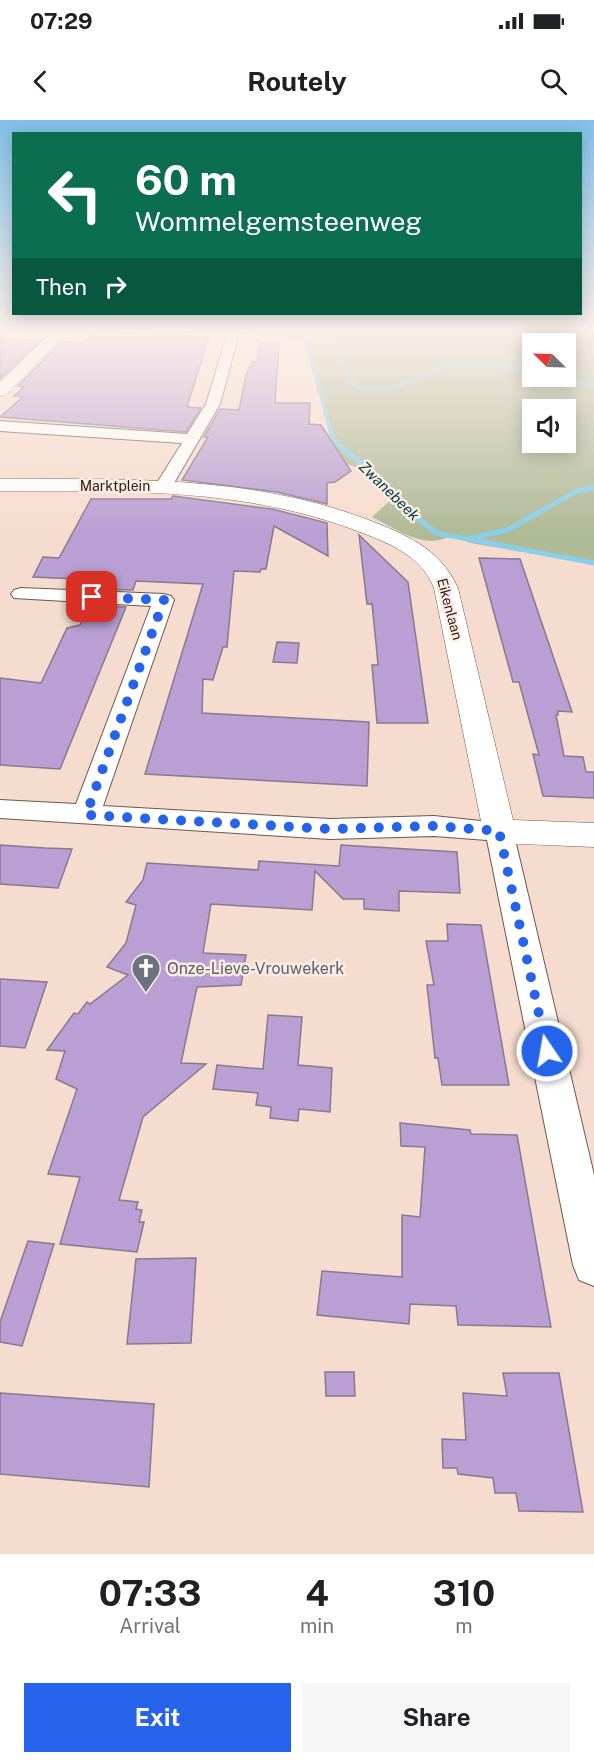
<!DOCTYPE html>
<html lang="en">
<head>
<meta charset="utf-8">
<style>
  body { margin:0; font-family:"Public Sans",sans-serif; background:#f6f6f6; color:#202124; height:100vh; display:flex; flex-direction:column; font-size:22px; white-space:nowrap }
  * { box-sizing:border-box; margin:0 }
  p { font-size:20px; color:#757577 }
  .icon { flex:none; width:33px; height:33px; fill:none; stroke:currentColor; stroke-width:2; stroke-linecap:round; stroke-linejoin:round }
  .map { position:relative; height:1434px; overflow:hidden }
  .sheet { display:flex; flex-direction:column; background:#fff; flex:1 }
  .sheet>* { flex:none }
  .top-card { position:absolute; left:12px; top:12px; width:570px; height:183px; border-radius:0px; box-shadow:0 3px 15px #0003; background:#0b6e4f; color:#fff; overflow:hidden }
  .needle { width:39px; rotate:293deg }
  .fabs { position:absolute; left:522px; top:213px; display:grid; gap:12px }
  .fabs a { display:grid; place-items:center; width:54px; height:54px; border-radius:0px; background:#fff; box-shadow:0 3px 15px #0003; font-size:30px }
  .pin { position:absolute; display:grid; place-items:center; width:51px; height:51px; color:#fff; margin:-26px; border-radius:12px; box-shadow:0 3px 9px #0006 }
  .me { position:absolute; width:66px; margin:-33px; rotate:348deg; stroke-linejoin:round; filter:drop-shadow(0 0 4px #0008) }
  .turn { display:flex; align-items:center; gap:21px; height:126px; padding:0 24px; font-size:27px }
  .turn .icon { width:78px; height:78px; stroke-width:2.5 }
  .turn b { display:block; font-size:42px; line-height:51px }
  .then { display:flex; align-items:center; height:57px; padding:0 24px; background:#0003; gap:12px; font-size:22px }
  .eta { display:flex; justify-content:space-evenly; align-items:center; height:102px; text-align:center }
  .eta b { font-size:36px; font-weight:700; line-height:42px }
  .primary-button { display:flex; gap:12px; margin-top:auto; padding:12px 24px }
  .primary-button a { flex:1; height:69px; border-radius:0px; background:#2563eb; color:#fff; font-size:24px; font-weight:700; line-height:69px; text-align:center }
  .primary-button a+a { background:#f6f6f6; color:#202124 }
  .status { display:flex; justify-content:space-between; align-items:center; height:42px; padding:0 30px; background:#fff; direction:ltr }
  .status svg { height:16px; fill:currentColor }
  header { display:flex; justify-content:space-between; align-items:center; height:78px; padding:0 24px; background:#fff; font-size:27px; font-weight:700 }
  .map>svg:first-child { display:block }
  .green { fill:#afba97; fill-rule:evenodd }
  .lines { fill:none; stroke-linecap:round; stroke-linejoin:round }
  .stream-far1 { stroke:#89cfea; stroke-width:4 }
  .stream { stroke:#89cfea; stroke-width:5 }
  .building { fill:#b99fd3; stroke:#857a90; stroke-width:1.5 }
  .minor-casing { stroke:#6d574a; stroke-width:2 }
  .tertiary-casing { stroke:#6d574a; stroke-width:1 }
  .secondary-casing { stroke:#6d574a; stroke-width:1 }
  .minor { fill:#fff; fill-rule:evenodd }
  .tertiary { fill:#fff; fill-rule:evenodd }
  .secondary { fill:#fff; fill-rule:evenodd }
  .route { stroke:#2563eb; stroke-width:10; stroke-dasharray:0 18 }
  .labels { text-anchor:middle; stroke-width:5; stroke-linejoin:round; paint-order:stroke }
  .far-street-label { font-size:14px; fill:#271e18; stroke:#fcece3 }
  .far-water-label { font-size:15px; font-style:italic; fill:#004052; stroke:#fcece3 }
  .worship-label { font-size:16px; fill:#5b616d; stroke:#fcece3; text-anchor:start }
</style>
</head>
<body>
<div class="status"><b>07:29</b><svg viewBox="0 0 49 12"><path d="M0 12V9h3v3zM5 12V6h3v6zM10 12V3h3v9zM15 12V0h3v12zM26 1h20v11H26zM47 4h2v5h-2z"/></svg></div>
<header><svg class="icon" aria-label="back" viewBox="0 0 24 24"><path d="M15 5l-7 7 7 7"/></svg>Routely<svg class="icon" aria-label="search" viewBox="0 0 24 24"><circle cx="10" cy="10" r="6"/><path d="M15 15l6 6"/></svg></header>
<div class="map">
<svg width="594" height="1434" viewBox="0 0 594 1434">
  <rect width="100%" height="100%" fill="#f6dcce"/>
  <path class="green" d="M192 211H594V444L476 424 467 422 463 417 451 415C427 432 395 408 372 397L393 378 374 353 319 335 333 317 329 312 306 220ZM532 224H566V256H532ZM532 290H566V322H532Z"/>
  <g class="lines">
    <g class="stream-far1">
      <path d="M307 211 306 220 332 316"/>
      <path d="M306 220 333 223 352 264C391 281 421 249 458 245 483 242 508 249 532 254"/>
      <path d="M542 256 594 265"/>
    </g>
    <g class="stream">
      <path d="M331 315 341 327 374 353 393 378 436 413 594 443"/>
      <path d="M468 419 507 410 577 371 594 368"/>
    </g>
  </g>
  <g class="building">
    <path d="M98 211 209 217 187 287 201 288 186 312 0 297 23 277 14 276 24 267 18 266 61 222 81 223Z"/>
    <path d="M0 218 40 221 0 259Z"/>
    <path d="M260 223H279L275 283H310L309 304 321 305 351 351 335 362 327 363V384L277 372 182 360 208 317H204L220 289 239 290 246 255 252 242H257Z"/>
    <path d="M173 376 272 389 327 403 328 436 274 406 266 449H261L260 452 234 451 227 527H223L213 560 203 559 202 593 369 602 367 666 145 654 203 464 136 461 133 470 96 469 100 460 33 457 43 437 59 438 91 379H171Z"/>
    <path d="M359 415 408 462 428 603H377L372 545H378L376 523 372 484H367Z"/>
    <path d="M479 438 520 439 572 592 558 591V595H556L564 636 583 637 586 652H594V678L543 676 533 634 539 635 519 562H513Z"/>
    <path d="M89 485 126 487 60 649 0 645V558L41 563 67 508 80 505Z"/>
    <path d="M277 522 299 523 297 543 273 542Z"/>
    <path d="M0 725 45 728 72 729 58 768 0 764Z"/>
    <path d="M341 725 457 732 460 773 399 771V791L364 789V779H343L315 751 312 790 211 784 203 833 246 835 241 865 197 867 181 943 206 944 143 997 119 1080 138 1082 136 1089 142 1090 139 1102H144L137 1132 60 1124 80 1057 48 1054 77 969 56 959 65 931 47 930 74 893 78 894 87 882 90 884 128 855 107 847 126 823 136 785 126 782 143 760 147 743 258 750 259 741 339 746Z"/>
    <path d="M447 804 481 805 509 965H442L438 938H435L427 865H434L426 821H448Z"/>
    <path d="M0 859 47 862 25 928 0 926Z"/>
    <path d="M268 895 302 897 298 945 332 948 330 992 299 989 298 1001 270 998 271 987 256 985 258 973 213 969 217 945 263 949Z"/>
    <path d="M400 1003 470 1010 471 1014 517 1015 551 1207 458 1205 456 1186 410 1184 409 1204 317 1195 322 1151 402 1157V1095L420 1097 425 1027 401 1026Z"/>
    <path d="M28 1121 54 1124 22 1226 0 1222V1202Z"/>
    <path d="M196 1138 191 1223 127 1224 136 1139Z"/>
    <path d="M325 1252H354L355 1276H326Z"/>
    <path d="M503 1253H559L583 1392 519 1391 516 1373H495L493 1358 458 1354 457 1348H443L442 1319 466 1320 463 1273 507 1276Z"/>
    <path d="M0 1273 154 1284 149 1367 0 1354Z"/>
  </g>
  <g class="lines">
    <g class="minor-casing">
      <g id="minor">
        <path d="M228 211 239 213 220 284 170 370H158L155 366 182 323 0 311V301L187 314 206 284Z"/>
        <path d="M21 468 164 474 171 476 174 480 103 686 330 699 434 696 509 704 513 711 594 1055V1166L579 1160 573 1145 487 720 434 716 330 719 0 698V680L76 684 151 486 14 478 11 474 14 470Z"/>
      </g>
    </g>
    <g class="tertiary-casing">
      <path id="tertiary" d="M0 359C124 359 249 355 366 399 405 414 440 428 458 468L513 700 594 703V727L499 723 487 719 483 711 434 468C421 436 391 424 360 412 244 367 123 371 0 371Z"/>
    </g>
    <g class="secondary-casing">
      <path id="secondary" d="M53 211H68L6 275 0 276V262Z"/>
    </g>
    <use href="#minor" class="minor"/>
    <use href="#tertiary" class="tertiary"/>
    <use href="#secondary" class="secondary"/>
  </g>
  <linearGradient id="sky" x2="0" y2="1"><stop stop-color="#82bfe9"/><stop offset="0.51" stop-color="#fbefe9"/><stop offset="1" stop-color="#fbefe9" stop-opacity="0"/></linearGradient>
  <rect width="594" height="412" fill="url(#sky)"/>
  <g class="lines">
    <path class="route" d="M92 477 164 480 86 695 330 709 434 706 499 711 547 931"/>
  </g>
  <defs>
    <g id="church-pin" transform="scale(1.5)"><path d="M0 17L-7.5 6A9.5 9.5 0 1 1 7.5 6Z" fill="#6b7280" stroke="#fcece3"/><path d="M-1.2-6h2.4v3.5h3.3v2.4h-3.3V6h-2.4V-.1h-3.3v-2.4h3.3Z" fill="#fff"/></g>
  </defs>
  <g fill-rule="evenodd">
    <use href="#church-pin" x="146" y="848"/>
  </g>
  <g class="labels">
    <g class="far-street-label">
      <text x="115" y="371">Marktplein</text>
      <text transform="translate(450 489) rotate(75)" y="5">Eikenlaan</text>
    </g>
    <g class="far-water-label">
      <text transform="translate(389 371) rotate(44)" y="5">Zwanebeek</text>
    </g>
    <g class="worship-label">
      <text x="167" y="854">Onze-Lieve-Vrouwekerk</text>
    </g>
  </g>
</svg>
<div class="fabs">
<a><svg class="needle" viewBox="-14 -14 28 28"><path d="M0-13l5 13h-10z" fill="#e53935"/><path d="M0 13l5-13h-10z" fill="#757577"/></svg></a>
<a><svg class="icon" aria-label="sound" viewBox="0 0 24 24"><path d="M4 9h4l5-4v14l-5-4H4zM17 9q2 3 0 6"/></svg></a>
</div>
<div class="pin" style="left:92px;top:477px;background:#d93025"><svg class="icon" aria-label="arrive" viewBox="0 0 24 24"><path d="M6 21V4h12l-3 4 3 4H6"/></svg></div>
<svg class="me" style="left:547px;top:931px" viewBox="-20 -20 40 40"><circle r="17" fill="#2563eb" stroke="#fff" stroke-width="3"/><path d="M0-11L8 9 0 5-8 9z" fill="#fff"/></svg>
<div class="top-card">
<div class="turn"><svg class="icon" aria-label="left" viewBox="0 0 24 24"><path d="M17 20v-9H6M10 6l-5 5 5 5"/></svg><div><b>60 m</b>Wommelgemsteenweg</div></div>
<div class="then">Then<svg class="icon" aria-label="right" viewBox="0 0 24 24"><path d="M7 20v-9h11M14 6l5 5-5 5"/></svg></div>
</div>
</div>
<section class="sheet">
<div class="eta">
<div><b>07:33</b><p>Arrival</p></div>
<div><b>4</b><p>min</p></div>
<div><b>310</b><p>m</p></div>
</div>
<div class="primary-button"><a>Exit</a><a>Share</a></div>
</section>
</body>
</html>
